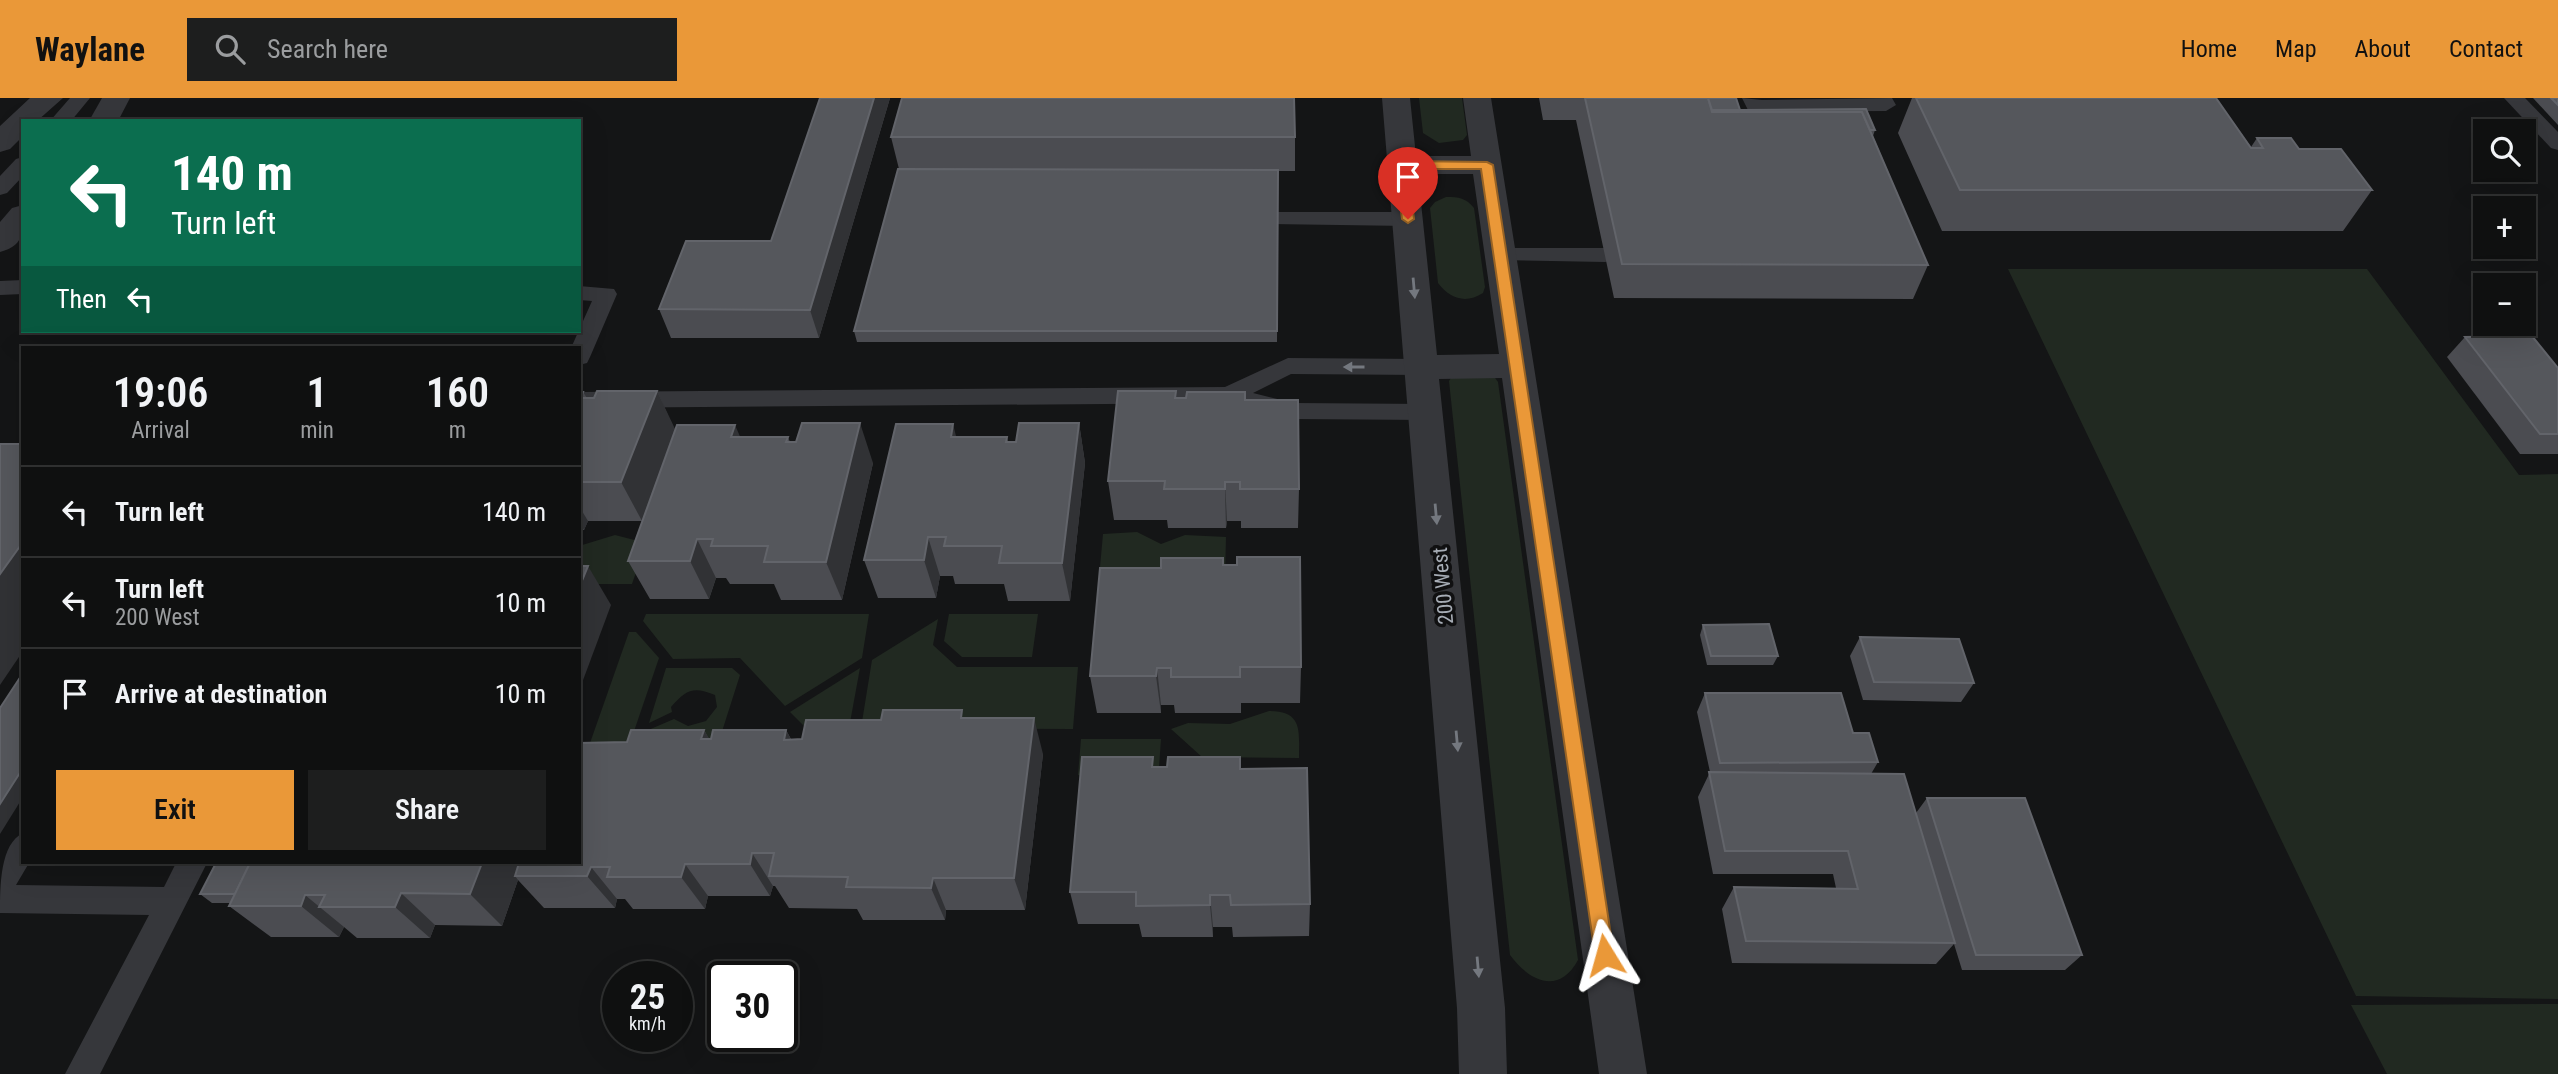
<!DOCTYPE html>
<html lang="en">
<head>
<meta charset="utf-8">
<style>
  body { margin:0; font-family:"Roboto Condensed",sans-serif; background:#1d1e1e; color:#f1f3f6; height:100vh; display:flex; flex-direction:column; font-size:26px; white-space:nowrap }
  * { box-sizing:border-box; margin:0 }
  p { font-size:23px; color:#9b9d9f }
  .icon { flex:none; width:38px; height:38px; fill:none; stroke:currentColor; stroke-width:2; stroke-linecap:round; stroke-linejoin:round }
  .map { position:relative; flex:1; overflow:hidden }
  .drawer { position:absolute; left:21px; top:248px; width:560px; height:518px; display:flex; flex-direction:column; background:#0f1010; border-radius:0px; box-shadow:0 7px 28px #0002,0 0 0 2px #2f3030 }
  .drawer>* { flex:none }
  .banner { position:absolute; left:21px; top:21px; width:560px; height:214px; border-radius:0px; box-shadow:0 7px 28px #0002,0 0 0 2px #2f3030; background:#0b6e4f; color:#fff; overflow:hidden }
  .buttons { position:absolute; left:2473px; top:21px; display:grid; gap:14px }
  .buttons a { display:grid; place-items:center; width:63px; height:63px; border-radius:0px; background:#0f1010; box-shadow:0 7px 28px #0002,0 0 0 2px #2f3030; font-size:35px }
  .speed { position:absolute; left:602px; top:863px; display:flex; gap:14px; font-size:35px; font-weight:700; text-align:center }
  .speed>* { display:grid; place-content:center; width:91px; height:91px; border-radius:50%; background:#0f1010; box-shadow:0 7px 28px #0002,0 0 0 2px #2f3030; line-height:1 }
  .speed small { font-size:18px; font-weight:400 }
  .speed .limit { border:4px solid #111; border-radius:10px; background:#fff; color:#111 }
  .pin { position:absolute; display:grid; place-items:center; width:60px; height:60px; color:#fff; margin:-72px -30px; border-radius:50% 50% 50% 0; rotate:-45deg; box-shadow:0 0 7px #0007 }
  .pin .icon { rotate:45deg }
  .me { position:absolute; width:77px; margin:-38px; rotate:352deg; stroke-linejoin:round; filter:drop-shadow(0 0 5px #0008) }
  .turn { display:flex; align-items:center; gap:24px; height:147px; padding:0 35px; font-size:32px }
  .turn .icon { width:91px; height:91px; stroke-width:2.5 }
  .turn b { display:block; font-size:49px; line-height:60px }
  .then { display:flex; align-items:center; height:66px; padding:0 35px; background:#0003; gap:14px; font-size:26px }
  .eta { display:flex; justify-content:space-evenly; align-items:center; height:119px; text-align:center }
  .eta b { font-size:42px; font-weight:600; line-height:49px }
  .cta { display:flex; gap:14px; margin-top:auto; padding:14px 35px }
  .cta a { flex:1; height:80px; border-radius:0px; background:#ea9838; color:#111; font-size:28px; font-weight:600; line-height:80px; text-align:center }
  .cta a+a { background:#1d1e1e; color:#f1f3f6 }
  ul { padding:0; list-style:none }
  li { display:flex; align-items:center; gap:21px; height:91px; padding:0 35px; border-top:2px solid #2f3030 }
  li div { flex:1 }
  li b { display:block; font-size:26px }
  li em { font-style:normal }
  header { display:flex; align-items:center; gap:42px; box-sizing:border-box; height:98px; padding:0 35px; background:#ea9838; color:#111 }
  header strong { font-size:33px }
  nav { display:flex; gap:38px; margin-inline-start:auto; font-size:24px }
  .search { width:490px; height:63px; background:#1d1e1e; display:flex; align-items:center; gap:18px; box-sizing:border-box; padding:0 24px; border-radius:0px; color:#9b9d9f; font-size:26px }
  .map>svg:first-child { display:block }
  .green { fill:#212921 }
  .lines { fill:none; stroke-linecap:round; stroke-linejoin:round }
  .lane { fill:#36373b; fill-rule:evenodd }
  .street { fill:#36373b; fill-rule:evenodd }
  .wall { fill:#4b4c51 }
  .shaded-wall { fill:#313235 }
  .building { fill:#55575c; stroke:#62646a; stroke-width:2 }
  .oneway { fill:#74787f }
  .route { fill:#ea9838; stroke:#986324; stroke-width:2 }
  .labels { text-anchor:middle; stroke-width:7; stroke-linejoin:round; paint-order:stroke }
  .street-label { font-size:21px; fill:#a7adb6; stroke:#101011 }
</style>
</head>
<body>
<header>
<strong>Waylane</strong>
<div class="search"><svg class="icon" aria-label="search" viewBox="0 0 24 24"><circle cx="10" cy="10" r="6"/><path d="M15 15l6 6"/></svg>Search here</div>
<nav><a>Home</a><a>Map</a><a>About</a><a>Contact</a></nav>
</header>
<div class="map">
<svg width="2558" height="976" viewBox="0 0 2558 976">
  <rect width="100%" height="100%" fill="#141516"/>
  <g class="green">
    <path d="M1419 0H1462L1467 37 1463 42 1439 45 1423 35Z"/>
    <path d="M1446 99C1459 99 1466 100 1474 110L1485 189 1483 195C1466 206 1450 201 1438 185L1430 110 1435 104Z"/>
    <path d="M2008 171H2367L2519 377 2558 376V901L2356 898Z"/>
    <path d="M1453 277H1493L1498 284 1578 862C1559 897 1530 884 1510 857L1449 283Z"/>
    <path d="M1137 434 1161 446 1185 437 1226 439 1225 480H1099L1103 436Z"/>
    <path d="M615 437 646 445 632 486H579V448Z"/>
    <path d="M646 516H869L862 560 785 608 740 560 673 561 643 523Z"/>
    <path d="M949 516H1038L1032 559H962L944 543Z"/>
    <path d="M938 521 933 547 957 569H1078L1073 631 861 630 872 562Z"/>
    <path d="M629 534H636L659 560 630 645H590Z"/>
    <path d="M666 570H732L740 577 718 646 646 633 674 621 688 628 706 623 717 609 715 597C693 588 686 592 671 609L672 614 649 625Z"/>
    <path d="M860 570 849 630 816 640 790 614Z"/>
    <path d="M1269 613C1303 613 1299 633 1299 660L1202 659 1171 631 1188 625 1230 626Z"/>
    <path d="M1081 641H1161L1159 670 1102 682 1078 677Z"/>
    <path d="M2558 906V976H2387L2351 907Z"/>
  </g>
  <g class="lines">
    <g class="lane">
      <path d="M70 0H90L71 23H50Z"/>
      <path d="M1742 0 1762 2 1892 0 1896 7 1886 13 1755 14 1748 12Z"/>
      <path d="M2504 0H2525L2558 34V52L2551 50Z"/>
      <path d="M23 59V78L7 95 0 97V78L16 61Z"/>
      <path d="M1277 114H1408L1415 116 1418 121 1415 126 1408 128 1270 126 1267 121 1270 116Z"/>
      <path d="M1501 150H1605L1613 152 1616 157 1613 162 1605 164 1493 162 1490 157 1493 152Z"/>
      <path d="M23 182V196L0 197V183Z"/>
      <path d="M579 188 614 191 617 196 590 259 587 265 579 267V250H571L592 203 579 202Z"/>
      <path d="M1288 260 1422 261 1430 263 1434 269 1430 275 1422 277 1291 276 1253 295 1294 305 1427 306 1435 308 1439 314 1435 320 1427 322 1294 321 1228 305 579 310V294L1225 289Z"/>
      <path d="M23 735V765H29L16 787 164 789 176 765H207L100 976H65L149 817 0 815C0 788 0 746 23 735Z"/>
    </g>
    <g class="street">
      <path d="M30 0H63L37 23H23V38L10 51 0 54V28Z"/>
      <path d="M102 0H130L118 23H89Z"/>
      <path d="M1382 0H1410L1416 58H1471L1463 0H1491L1647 976H1599L1502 280 1439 281 1505 910 1507 976H1459L1457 910ZM1418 76H1473L1499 256 1437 257Z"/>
      <path d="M23 107C23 130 27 147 0 154V124L12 110Z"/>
    </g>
  </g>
  <g class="wall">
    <path d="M820 0H890L819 240H671L659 211 771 143Z"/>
    <path d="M1539 0H1736L1740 12 1875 32 1873 38 1928 167 1913 201 1614 200 1576 22H1543Z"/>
    <path d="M1912 0H2216L2251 49 2257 40 2299 51 2372 92 2343 133H1942L1898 35Z"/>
    <path d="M2533 0H2558V27Z"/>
    <path d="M891 39H1295V73H1278L1277 244H857L854 233 899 71Z"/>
    <path d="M2465 239 2558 270V356H2520L2447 259Z"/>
    <path d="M657 293 675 333 741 339H788L790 344 873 365 842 502H781L774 486H730L726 480H716L709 501H650L628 463 642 423H588L584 432H579V294H583L587 300H594Z"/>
    <path d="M1176 300 1246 302 1299 391 1298 430H1241V423H1227L1226 430H1168L1167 422H1114L1108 383Z"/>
    <path d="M1079 325 1085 365 1070 503H1008L1004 486H955L953 478H940L936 500H878L864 462 956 339H1007L1008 344H1016Z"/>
    <path d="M1224 467 1301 569 1300 605H1241V615H1175L1174 607H1161V615H1097L1090 578 1161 470Z"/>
    <path d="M1703 527 1778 558 1773 567H1707L1700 537Z"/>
    <path d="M1860 539 1974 585 1961 604 1863 602 1850 558Z"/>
    <path d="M1705 595 1853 635 1878 664 1871 676 1916 715 1927 700 2082 857 2065 872H1962L1954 846 1936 866 1732 865 1722 811 1734 789 1836 790 1833 776H1713L1698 699 1710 674 1697 614Z"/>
    <path d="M965 620 1043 656 1025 812H946L945 822H863L857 811 789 810 775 788H773L770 798H708L705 811H633L625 801H617L615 810H544L518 782 502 828 435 827 430 840H357L344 829 339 839H271L229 808 231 805H212L200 796 579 765 627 644 704 632 709 641 786 632 791 641H802L881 622Z"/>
    <path d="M1240 659 1241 671 1310 806 1309 838 1233 839 1232 829H1213V839H1142L1139 826H1078L1070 794 1154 669H1167Z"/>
  </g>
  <g class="shaded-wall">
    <path d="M874 0H890L819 240 810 212Z"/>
    <path d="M657 293 676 333 642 423 621 384Z"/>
    <path d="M860 325 873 365 842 502 826 464Z"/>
    <path d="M1079 325 1085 365 1070 503 1062 465Z"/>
    <path d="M953 326 963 366 951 339Z"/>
    <path d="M735 327 752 366 731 339Z"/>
    <path d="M1225 384 1227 423 1226 430 1225 391Z"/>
    <path d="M579 408 588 423 584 432 579 424Z"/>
    <path d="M928 439 940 478 936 500 924 462Z"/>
    <path d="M697 441 716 480 709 501 690 463Z"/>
    <path d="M23 444V553L0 587V476Z"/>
    <path d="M588 468 611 507 579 593V490Z"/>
    <path d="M1157 570 1161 607V615L1156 578Z"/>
    <path d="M1034 620 1043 656 1025 812 1014 780Z"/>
    <path d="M704 632 725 667 701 641Z"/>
    <path d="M786 632 804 667 784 642Z"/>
    <path d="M23 670V699L0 736V706Z"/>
    <path d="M752 755 773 788 770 798 750 766Z"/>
    <path d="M482 765H525L515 778 518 782 502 828 470 796Z"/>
    <path d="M685 766 708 798 705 811 681 779Z"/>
    <path d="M591 769 617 801 615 810 587 778Z"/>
    <path d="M933 780 946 812 945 822 931 790Z"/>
    <path d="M401 795 435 827 430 840 395 809Z"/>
    <path d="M305 797 344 829 339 839 301 808Z"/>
    <path d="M1210 797 1213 829V839L1210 807Z"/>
  </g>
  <g class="building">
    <path d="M820 0H874L810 212 659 211 686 143H771Z"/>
    <path d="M902 0H1294L1295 39H891Z"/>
    <path d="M1585 0H1708L1712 14H1862L1928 167 1622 166Z"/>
    <path d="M1708 0H1736L1740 12 1866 11 1875 32H1870L1862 14H1741L1740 12H1712Z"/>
    <path d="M1916 0H2216L2251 50H2263L2257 40H2291L2299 51H2341L2372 92H1960Z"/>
    <path d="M2551 0H2558V7Z"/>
    <path d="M898 71 1278 72 1277 233H854Z"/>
    <path d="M2532 238 2558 270V336H2540L2465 239Z"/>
    <path d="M597 293H657L621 384H579V294H583L580 300H594Z"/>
    <path d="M1118 293H1176L1175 300H1186L1187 294H1245V302H1298L1299 391H1240V384H1225V391H1164L1165 383H1108Z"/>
    <path d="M802 325H860L826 464H764L768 448H711L713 441H697L690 463H628L677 327H735L731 339H788L786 344H796Z"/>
    <path d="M1019 325H1079L1062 465H999L1002 448H944L946 439H928L924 462H864L896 326H953L951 339H1007L1006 344H1016Z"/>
    <path d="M0 346H23V444L0 476Z"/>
    <path d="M1237 459H1300L1301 569H1240V579H1171V570H1157L1156 578H1090L1100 470H1161V460H1223V467H1237Z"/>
    <path d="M579 468H588L579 490Z"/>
    <path d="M1769 526 1778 558H1711L1703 527Z"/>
    <path d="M1860 539 1959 541 1974 585 1874 584Z"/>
    <path d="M23 575V670L0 706V610Z"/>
    <path d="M1705 595H1841L1853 635H1869L1878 664 1720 665Z"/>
    <path d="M883 612H962L961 620H1034L1014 780H933L931 790 846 789 848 779 769 778 774 755H752L750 766H685L681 779H607L610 769H591L587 778H515L519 765H579V645L627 644 631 632H704L701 641H711L713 632H786L784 642 802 641 806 622H881Z"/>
    <path d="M1082 659H1153L1152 669H1167L1168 659H1240V671L1307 670 1310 806 1231 807 1230 797H1210V807L1136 808V794H1070Z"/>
    <path d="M1709 674 1904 676 1955 845 1746 843 1734 789 1858 791 1848 753H1725Z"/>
    <path d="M1927 700H2025L2082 857H1976Z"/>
    <path d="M216 765H250L235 796H200Z"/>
    <path d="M250 765H482L470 796 401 795 395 809H319L325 797H305L301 808H229Z"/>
  </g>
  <defs><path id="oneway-solid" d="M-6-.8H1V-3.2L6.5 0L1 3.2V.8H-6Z" transform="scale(1.75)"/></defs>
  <g class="oneway">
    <use href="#oneway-solid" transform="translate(1414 190) rotate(85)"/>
    <use href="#oneway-solid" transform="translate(1354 269) rotate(-180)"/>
    <use href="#oneway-solid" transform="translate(1436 416) rotate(85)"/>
    <use href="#oneway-solid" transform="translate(1457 643) rotate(85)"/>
    <use href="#oneway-solid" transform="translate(1478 869) rotate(85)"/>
  </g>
  <path class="route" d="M1401 63 1487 64 1493 67 1614 857 1612 863 1605 866 1598 863 1595 857 1481 71H1408L1414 121 1408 125 1402 121 1395 67Z"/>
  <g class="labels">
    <g class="street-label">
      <text transform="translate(1443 488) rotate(-95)" y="7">200 West</text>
    </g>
  </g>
</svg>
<div class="buttons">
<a><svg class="icon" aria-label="search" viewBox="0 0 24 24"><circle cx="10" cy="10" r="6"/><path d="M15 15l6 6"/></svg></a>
<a>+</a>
<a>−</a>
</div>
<div class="speed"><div>25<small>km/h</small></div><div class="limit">30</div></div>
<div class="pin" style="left:1408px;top:121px;background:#d93025"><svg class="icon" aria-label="arrive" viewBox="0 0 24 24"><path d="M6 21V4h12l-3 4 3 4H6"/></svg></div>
<svg class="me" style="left:1605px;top:857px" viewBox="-20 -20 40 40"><path d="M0-17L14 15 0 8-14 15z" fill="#ea9838" stroke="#fff" stroke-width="4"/></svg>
<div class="banner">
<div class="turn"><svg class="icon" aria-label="left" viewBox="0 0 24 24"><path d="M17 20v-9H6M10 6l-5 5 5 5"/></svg><div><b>140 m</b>Turn left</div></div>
<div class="then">Then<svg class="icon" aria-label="left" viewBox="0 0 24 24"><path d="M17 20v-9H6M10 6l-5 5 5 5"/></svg></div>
</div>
<section class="drawer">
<div class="eta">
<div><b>19:06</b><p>Arrival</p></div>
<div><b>1</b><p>min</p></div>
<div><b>160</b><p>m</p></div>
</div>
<ul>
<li><svg class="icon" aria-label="left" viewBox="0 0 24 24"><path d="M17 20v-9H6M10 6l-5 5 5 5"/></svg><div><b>Turn left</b></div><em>140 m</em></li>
<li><svg class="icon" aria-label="left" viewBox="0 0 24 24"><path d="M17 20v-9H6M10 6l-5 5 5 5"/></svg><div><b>Turn left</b><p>200 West</p></div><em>10 m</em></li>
<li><svg class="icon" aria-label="arrive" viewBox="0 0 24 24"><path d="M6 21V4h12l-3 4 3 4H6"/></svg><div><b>Arrive at destination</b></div><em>10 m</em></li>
</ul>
<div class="cta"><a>Exit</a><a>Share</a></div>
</section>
</div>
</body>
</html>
